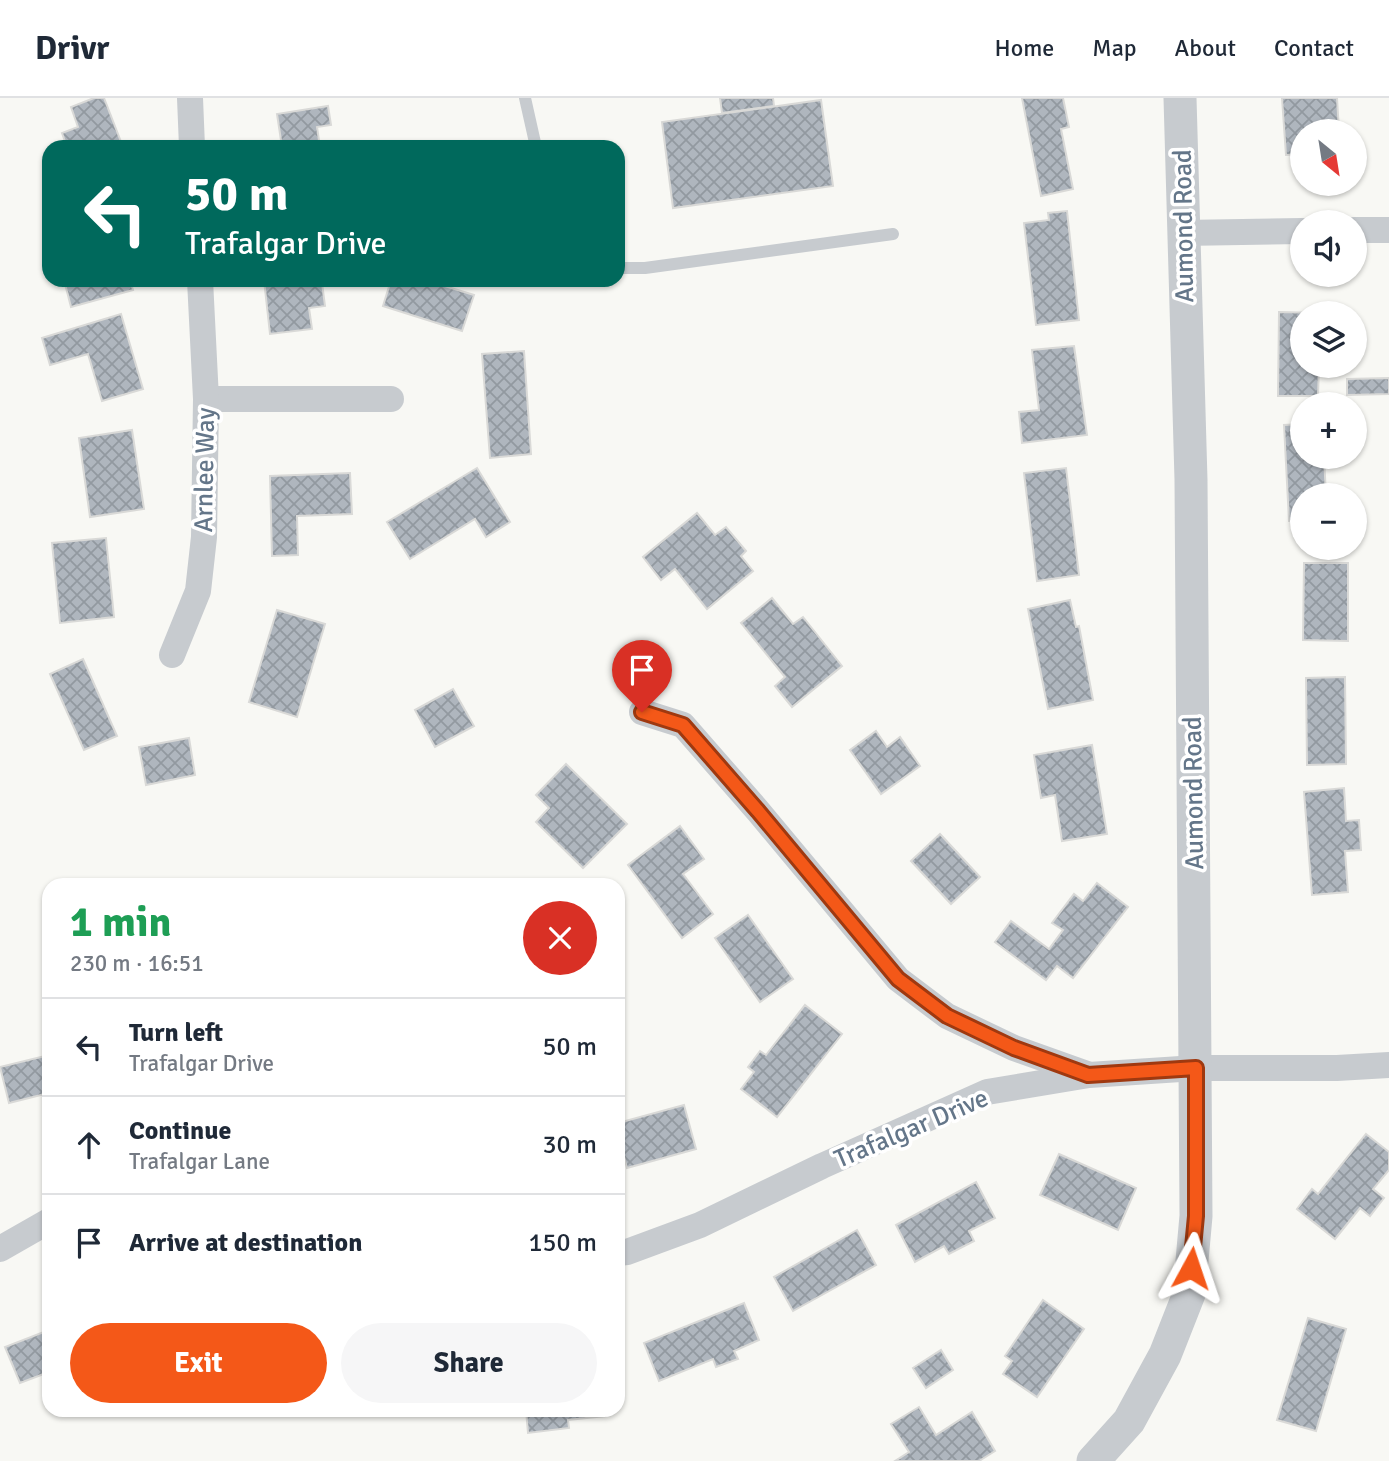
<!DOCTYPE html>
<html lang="en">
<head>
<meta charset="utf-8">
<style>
  body { margin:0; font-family:Signika,sans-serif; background:#f6f6f7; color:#1f2937; height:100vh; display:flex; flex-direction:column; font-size:26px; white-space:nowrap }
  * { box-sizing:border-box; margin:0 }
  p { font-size:23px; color:#747a83 }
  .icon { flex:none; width:38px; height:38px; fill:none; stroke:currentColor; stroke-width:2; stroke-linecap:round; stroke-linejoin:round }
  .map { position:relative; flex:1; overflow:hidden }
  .sheet { position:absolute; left:42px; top:780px; width:583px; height:539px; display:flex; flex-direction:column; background:#fff; border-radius:21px; box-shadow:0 2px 5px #0004 }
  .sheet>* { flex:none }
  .hud { position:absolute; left:42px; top:42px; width:583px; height:147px; border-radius:21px; box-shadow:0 2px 5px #0004; background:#00695c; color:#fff; overflow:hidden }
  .needle { width:46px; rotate:150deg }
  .buttons { position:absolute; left:1290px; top:21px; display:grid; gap:14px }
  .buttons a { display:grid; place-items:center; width:77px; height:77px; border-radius:50%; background:#fff; box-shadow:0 2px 5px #0004; font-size:35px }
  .pin { position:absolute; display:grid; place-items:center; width:60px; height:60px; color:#fff; margin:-72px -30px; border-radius:50% 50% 50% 0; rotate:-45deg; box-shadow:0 0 7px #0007 }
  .pin .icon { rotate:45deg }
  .me { position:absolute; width:77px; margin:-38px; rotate:5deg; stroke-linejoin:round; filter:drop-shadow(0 0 5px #0008) }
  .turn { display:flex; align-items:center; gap:24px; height:147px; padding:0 28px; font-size:32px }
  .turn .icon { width:91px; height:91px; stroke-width:2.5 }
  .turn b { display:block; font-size:49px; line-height:60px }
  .round { display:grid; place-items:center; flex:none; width:74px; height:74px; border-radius:37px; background:#f6f6f7 }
  .headline { display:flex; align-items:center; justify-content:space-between; height:119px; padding:0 28px }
  h1 { font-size:42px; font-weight:700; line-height:52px; color:#1e9e55 }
  .primary-button { display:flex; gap:14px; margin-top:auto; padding:14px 28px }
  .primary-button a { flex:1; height:80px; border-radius:42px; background:#f45818; color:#fff; font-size:28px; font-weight:700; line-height:80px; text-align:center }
  .primary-button a+a { background:#f6f6f7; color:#1f2937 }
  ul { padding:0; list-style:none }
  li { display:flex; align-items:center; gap:21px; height:98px; padding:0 28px; border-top:2px solid #e0e1e3 }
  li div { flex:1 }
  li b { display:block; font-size:26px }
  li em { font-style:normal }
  header { display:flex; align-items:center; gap:42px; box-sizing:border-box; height:98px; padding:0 35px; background:#fff; border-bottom:2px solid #e0e1e3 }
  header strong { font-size:33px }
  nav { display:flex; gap:38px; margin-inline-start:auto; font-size:24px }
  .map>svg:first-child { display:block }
  .building { fill:url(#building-cross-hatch); stroke:#d9d9d7; stroke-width:2 }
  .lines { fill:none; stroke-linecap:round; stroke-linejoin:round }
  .service { stroke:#c7cbcf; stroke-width:12 }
  .minor { stroke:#c7cbcf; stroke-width:26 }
  .tertiary { stroke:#c7cbcf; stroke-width:33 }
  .route-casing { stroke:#9f3910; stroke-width:18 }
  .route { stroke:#f45818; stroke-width:12 }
  .labels { text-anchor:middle; stroke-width:7; stroke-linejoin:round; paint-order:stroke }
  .street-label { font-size:26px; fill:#647689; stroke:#fff }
</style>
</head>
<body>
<header>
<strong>Drivr</strong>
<nav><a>Home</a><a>Map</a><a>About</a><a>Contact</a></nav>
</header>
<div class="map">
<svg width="1389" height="1363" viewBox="0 0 1389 1363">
  <defs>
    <pattern id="building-cross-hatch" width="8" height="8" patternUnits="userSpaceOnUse" patternTransform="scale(1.75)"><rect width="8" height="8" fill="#afb6be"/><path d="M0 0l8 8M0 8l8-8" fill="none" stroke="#9299a0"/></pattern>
  </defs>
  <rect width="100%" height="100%" fill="#f8f8f4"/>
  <g class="building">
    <path d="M94 0H104L123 49H67L62 35 78 29 71 9Z"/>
    <path d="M720 0H773L774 8 722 15Z"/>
    <path d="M1022 0H1063L1069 29 1061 31 1073 91 1041 98Z"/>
    <path d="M1282 0H1337L1339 33H1302V56L1286 57Z"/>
    <path d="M821 2 833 88 673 110 662 24Z"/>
    <path d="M328 8 331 27 317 29 320 49H282L277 16Z"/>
    <path d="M1067 113 1079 222 1036 227 1024 125 1049 122 1048 115Z"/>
    <path d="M64 182H130L133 192 71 209Z"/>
    <path d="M264 182H344V183L322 185 325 208 309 210 312 231 270 236Z"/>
    <path d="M391 182H425L474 197 462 233 383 208Z"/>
    <path d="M1279 214 1320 215H1302V268H1319L1318 298H1278Z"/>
    <path d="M121 216 143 291 102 303 88 256 50 267 42 240Z"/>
    <path d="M1074 248 1087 337 1022 345 1019 314 1039 312 1032 252Z"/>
    <path d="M524 253 531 356 490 360 482 256Z"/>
    <path d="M1389 280V296L1347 297V281Z"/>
    <path d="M1302 326V359H1324L1326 397H1302V422L1289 423 1284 327Z"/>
    <path d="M132 332 144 411 90 419 79 340Z"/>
    <path d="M477 370 510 424 486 439 475 421 410 461 387 424Z"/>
    <path d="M1066 370 1079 477 1037 483 1024 375Z"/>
    <path d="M350 375 352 416 297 418 298 457 272 458 270 378Z"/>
    <path d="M697 415 715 437 726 429 746 453 741 458 753 473 707 511 675 471 661 482 643 459Z"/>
    <path d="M106 440 114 519 60 525 52 445Z"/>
    <path d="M1304 465H1348V543L1303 542Z"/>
    <path d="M772 500 793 526 803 519 842 568 792 609 775 588 785 579 741 525Z"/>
    <path d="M1070 502 1076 529 1079 528 1093 602 1048 611 1028 511Z"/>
    <path d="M277 512 325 526 297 619 249 604Z"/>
    <path d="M83 561 117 638 84 652 50 576Z"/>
    <path d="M1345 579 1346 666 1307 667 1306 580Z"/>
    <path d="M453 591 474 628 435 649 415 612Z"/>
    <path d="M876 633 887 649 900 639 920 668 881 696 850 652Z"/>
    <path d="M189 640 195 677 146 687 139 649Z"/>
    <path d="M1092 647 1107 736 1062 743 1055 697 1041 700 1034 657Z"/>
    <path d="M566 666 627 726 583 770 536 724 549 710 536 697Z"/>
    <path d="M1344 690 1346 723 1359 722 1361 752 1345 753 1348 794 1312 797 1304 694Z"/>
    <path d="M680 728 704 761 683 776 713 816 682 840 628 767Z"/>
    <path d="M940 736 980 779 951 806 911 763Z"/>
    <path d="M1097 785 1128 809 1073 880 1057 868 1046 882 995 844 1011 823 1049 851 1063 832 1052 825 1074 796 1083 803Z"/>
    <path d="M748 817 793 881 760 904 715 840Z"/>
    <path d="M805 907 842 936 777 1019 741 991 754 974 748 969 760 953 766 957Z"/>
    <path d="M49 957V995L9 1005 0 969Z"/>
    <path d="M684 1007 696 1051 627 1070 618 1036V1025Z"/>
    <path d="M1366 1036 1389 1054V1072L1373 1091 1384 1100 1370 1118 1360 1110 1335 1141 1297 1111 1312 1091 1318 1096Z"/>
    <path d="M1059 1056 1136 1090 1118 1132 1040 1097Z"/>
    <path d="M976 1084 995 1120 969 1133 974 1143 949 1156 944 1148 915 1164 896 1127Z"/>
    <path d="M857 1132 876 1167 793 1213 774 1179Z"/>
    <path d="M1043 1202 1084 1231 1037 1299 1003 1276 1012 1263 1005 1258Z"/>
    <path d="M744 1205 759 1242 734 1253 738 1261 716 1269 713 1261 659 1283 644 1245Z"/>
    <path d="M1308 1220 1346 1231 1316 1333 1277 1322Z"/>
    <path d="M49 1232V1274L20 1285 5 1249Z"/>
    <path d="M941 1252 953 1272 926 1290 913 1270Z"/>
    <path d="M919 1309 936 1337 972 1314 995 1353 979 1363H895L909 1354 891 1326Z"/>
    <path d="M526 1312H605V1318L568 1322 569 1330 528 1335Z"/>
  </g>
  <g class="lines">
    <g class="service">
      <path d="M525 0 536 49"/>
      <path d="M618 170H645L893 136"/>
    </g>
    <g class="minor">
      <path d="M190 0 192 49"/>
      <path d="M1354 132H1389"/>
      <path d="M1182 135 1302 133"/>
      <path d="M206 301H391"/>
      <path d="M172 557 198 493 204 439 206 301 200 182"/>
      <path d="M642 614 683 627 758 713 898 881 947 918 1014 950 1087 976"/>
      <path d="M0 1151 49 1123"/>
      <path d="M618 1155 627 1154 700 1127 822 1068 987 994 1089 977 1196 970H1337L1389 967"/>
    </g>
    <path class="tertiary" d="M1093 1363 1129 1323 1165 1257 1189 1196 1196 1118 1191 382 1180 0"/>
  </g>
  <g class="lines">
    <g class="route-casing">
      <path id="route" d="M642 614 683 627 758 713 898 881 947 918 1014 950 1088 977 1196 970V1118L1191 1170"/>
    </g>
    <use href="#route" class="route"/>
  </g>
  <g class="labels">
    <g class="street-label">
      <text transform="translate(1183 128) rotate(-91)" y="9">Aumond Road</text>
      <text transform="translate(204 372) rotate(-89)" y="9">Arnlee Way</text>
      <text transform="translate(1193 695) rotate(-91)" y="9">Aumond Road</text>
      <text transform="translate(911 1030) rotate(-23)" y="9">Trafalgar Drive</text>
    </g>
  </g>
</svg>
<div class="buttons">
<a><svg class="needle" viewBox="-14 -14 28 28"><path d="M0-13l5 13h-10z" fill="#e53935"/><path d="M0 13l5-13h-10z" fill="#747a83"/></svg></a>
<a><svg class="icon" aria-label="sound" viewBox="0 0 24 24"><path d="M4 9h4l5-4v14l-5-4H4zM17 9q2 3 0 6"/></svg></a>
<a><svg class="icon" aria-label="layers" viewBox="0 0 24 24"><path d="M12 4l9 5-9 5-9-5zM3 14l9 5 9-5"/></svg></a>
<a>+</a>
<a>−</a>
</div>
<div class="pin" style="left:642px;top:614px;background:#d93025"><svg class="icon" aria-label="arrive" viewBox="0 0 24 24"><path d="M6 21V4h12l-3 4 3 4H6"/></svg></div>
<svg class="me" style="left:1191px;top:1170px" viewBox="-20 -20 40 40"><path d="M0-17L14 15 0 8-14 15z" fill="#f45818" stroke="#fff" stroke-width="4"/></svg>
<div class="hud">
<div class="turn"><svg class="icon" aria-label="left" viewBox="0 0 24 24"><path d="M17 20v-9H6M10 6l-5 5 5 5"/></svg><div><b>50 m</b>Trafalgar Drive</div></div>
</div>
<section class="sheet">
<div class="headline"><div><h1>1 min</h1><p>230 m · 16:51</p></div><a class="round" style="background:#d93025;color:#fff"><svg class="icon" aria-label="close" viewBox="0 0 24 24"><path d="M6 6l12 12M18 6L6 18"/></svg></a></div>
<ul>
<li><svg class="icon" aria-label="left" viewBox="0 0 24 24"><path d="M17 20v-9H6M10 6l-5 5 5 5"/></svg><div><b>Turn left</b><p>Trafalgar Drive</p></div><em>50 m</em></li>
<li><svg class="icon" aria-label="ahead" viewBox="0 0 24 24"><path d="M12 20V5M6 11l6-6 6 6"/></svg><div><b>Continue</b><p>Trafalgar Lane</p></div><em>30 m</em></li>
<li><svg class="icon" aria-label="arrive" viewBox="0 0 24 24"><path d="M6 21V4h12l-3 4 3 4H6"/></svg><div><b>Arrive at destination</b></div><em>150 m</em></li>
</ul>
<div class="primary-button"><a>Exit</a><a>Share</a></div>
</section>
</div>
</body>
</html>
